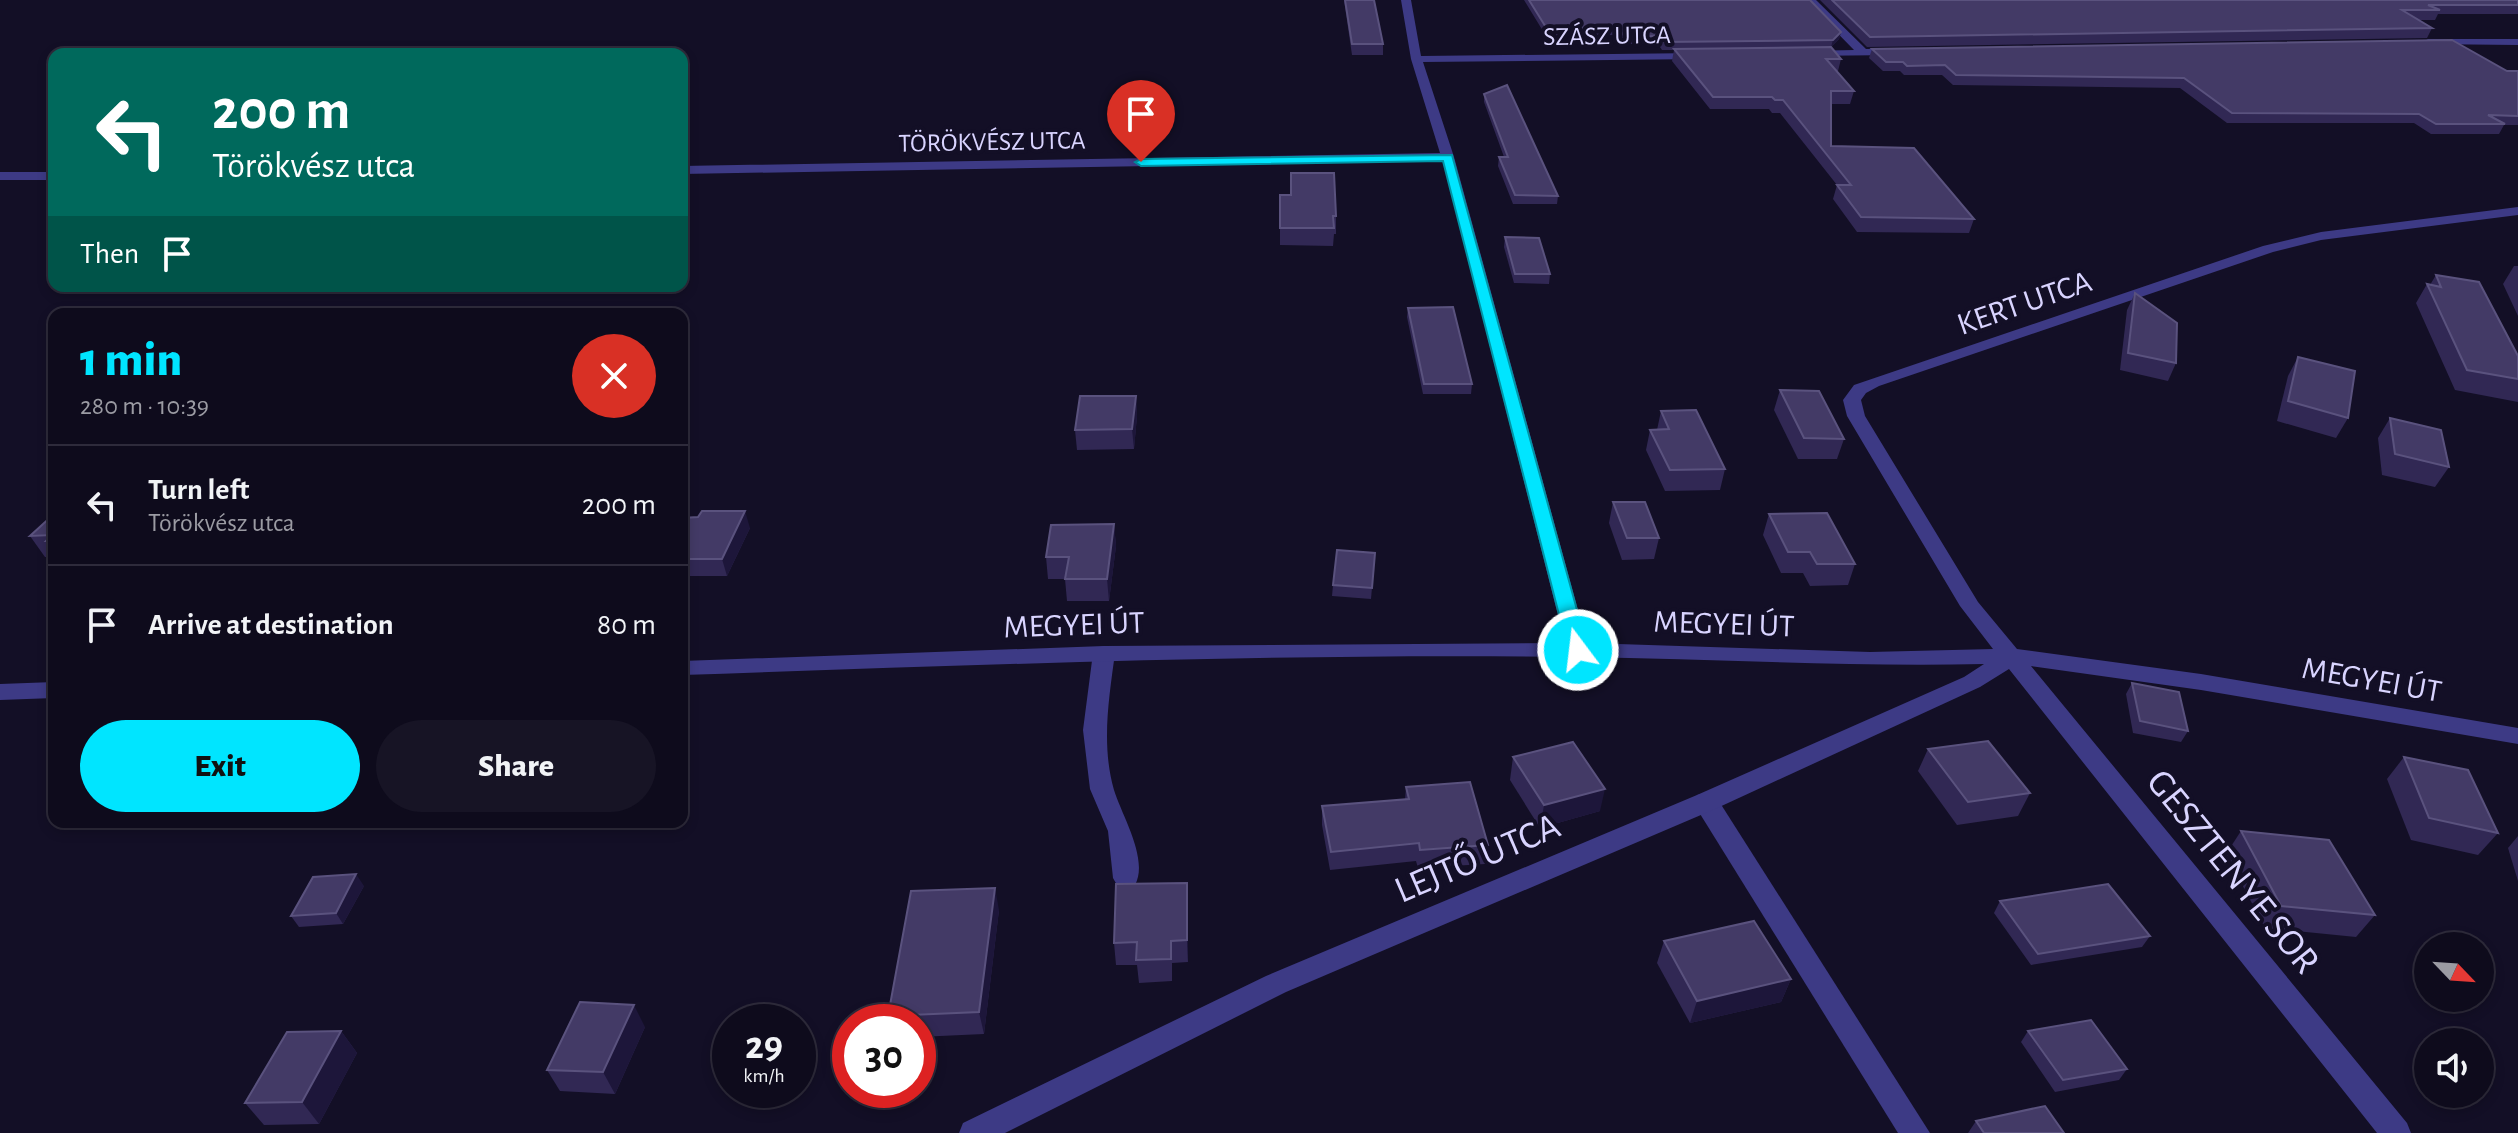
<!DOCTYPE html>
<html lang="en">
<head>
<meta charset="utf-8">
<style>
  body { margin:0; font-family:"Alegreya Sans",sans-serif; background:#171425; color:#f1f3f6; height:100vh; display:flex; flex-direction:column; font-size:30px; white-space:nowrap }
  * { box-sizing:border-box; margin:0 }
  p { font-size:26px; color:#9b9ba3 }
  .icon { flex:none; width:44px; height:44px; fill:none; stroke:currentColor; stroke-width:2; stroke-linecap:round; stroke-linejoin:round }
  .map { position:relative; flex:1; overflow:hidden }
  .drawer { position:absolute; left:48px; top:308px; width:640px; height:520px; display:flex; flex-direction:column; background:#0e0b1c; border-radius:16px; box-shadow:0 4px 12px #0003,0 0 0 2px #2e2b3b }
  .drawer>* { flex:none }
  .guide { position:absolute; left:48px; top:48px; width:640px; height:244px; border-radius:16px; box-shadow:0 4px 12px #0003,0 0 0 2px #2e2b3b; background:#00695c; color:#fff; overflow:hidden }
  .needle { width:52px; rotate:115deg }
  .fabs { position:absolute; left:2414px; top:932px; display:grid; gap:16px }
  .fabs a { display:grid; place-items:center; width:80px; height:80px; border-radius:50%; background:#0e0b1c; box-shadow:0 4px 12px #0003,0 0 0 2px #2e2b3b; font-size:40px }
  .speed { position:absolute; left:712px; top:1004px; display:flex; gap:16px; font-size:40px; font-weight:700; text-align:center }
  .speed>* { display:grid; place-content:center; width:104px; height:104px; border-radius:50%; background:#0e0b1c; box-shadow:0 4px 12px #0003,0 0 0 2px #2e2b3b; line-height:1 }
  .speed small { font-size:20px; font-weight:400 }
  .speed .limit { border:12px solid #d22; background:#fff; color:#111 }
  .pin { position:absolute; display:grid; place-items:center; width:68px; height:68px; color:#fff; margin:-82px -34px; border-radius:50% 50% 50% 0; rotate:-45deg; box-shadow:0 0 8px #0007 }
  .pin .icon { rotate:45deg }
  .me { position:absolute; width:88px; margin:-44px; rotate:345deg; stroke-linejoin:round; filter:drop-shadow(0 0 6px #0008) }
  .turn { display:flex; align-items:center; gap:28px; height:168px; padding:0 32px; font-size:36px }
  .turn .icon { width:104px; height:104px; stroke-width:2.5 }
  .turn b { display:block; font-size:56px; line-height:68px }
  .then { display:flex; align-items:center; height:76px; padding:0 32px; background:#0003; gap:16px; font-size:30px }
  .round { display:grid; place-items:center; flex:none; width:84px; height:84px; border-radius:42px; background:#171425 }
  .overview { display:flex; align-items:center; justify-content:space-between; height:136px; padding:0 32px }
  h1 { font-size:48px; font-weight:800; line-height:60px; color:#00e5ff }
  .primary-button { display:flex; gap:16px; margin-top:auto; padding:16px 32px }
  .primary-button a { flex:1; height:92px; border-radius:48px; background:#00e5ff; color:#111; font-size:32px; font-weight:800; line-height:92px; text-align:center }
  .primary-button a+a { background:#171425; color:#f1f3f6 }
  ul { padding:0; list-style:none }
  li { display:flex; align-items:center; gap:24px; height:120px; padding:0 32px; border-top:2px solid #2e2b3b }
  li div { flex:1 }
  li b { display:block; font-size:30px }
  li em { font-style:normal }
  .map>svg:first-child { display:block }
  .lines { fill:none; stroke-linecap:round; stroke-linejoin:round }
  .service { fill:#3d3a85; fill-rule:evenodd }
  .minor { fill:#3d3a85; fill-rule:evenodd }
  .wall { fill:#312854 }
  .shaded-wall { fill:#1d163a }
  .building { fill:#433a66; stroke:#5a527e; stroke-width:2 }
  .route { fill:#00e5ff; stroke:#0095a6; stroke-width:2 }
  .labels { text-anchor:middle; stroke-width:8; stroke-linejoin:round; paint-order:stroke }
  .far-street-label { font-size:26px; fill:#d9d4ff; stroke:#130f26 }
  .street-label { font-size:32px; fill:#d9d4ff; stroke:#130f26 }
  .near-street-label { font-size:38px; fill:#d9d4ff; stroke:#130f26 }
</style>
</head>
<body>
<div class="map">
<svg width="2518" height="1133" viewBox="0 0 2518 1133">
  <rect width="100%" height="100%" fill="#130f26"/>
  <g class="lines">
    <g class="service">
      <path d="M1104 646 1112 648 1115 653C1109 698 1101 745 1114 790 1122 816 1149 859 1135 885L1126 888 1117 885 1113 878 1108 831 1090 789 1083 730 1093 653 1096 648Z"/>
      <path d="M1706 793 1715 795 1930 1133H1898L1697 809 1694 802 1697 795Z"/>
    </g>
    <g class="minor">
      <path d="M1401 0H1411L1421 56 1700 53 1705 56 1700 59 1423 62 1454 157 1587 643 1870 652 1993 649 1960 606 1847 416 1843 400 1854 385 2263 246 2321 232 2518 207V215L2321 240 2273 252 1879 386 1866 393 1861 400 1865 416 1978 602 2017 649 2201 674 2518 728V744L2201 690 2031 666 2407 1123 2411 1133H2377L2009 669 1980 687 1715 809 1286 992 1005 1133H959L963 1123 1266 976 1697 795 1964 677 1984 664C1848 667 1714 659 1578 657 1279 653 981 665 682 675V661L1104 646 1565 643 1443 161 682 174V166L1440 153 1411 59Z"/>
      <path d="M1805 0H1816L1866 49H1896L1901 52 1896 55 1804 56 1803 54 1808 51 1854 50Z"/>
      <path d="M2428 39H2518V45L2424 44 2423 42Z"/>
      <rect x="0" y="172" width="54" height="8"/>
      <path d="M54 682V698L0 700V684Z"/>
    </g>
  </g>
  <g class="wall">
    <path d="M1344 0H1374L1383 44V55H1352Z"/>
    <path d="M1524 0H1810L1841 32 1839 39 1831 47 1841 59 1838 71H1836L1854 91 1850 104H1831V146L1974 219 1969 233 1857 232 1833 199 1837 185 1780 113H1772L1769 109H1710L1672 61 1674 50H1662L1658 44H1623L1617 35 1546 36Z"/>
    <path d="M1820 0H2518V14H2438L2435 20H2419L2432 28 2427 38 1867 47Z"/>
    <path d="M1872 49 2518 71V125H2504L2499 134H2431L2414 123H2227L2180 88 1953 85 1942 75H1904L1900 71H1883L1869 58Z"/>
    <path d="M1484 94 1558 196 1557 204H1513L1498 166 1499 157H1504L1484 102Z"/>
    <path d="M1280 195 1336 216V234H1334L1333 246 1280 245Z"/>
    <path d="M1505 237 1550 274 1549 284 1514 283 1504 247Z"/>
    <path d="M2514 266H2518V316L2503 284Z"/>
    <path d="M2436 275 2518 356V402L2455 390 2416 303 2427 284 2430 285Z"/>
    <path d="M2135 293 2176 363 2168 381 2120 370 2127 310Z"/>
    <path d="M1408 308 1472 384 1471 394H1423L1407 317Z"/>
    <path d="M2298 357 2348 418 2336 438 2277 421 2288 376Z"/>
    <path d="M1780 390 1844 439 1837 459H1798L1774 410Z"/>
    <path d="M1136 396 1137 416 1134 449 1077 450 1075 430Z"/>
    <path d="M1661 411 1725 469 1720 490 1665 491 1646 450 1650 430H1657Z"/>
    <path d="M2390 418 2449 467 2435 487 2382 475 2378 438Z"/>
    <path d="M1613 502 1659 538 1654 559 1622 560 1609 523Z"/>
    <path d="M54 514V557H45L30 536Z"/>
    <path d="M1769 514 1855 564 1848 585 1810 586 1803 573H1781L1763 535Z"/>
    <path d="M682 518 750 528 727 576H682Z"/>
    <path d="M1114 524 1116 546 1109 601H1067L1065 579H1048L1046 557Z"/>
    <path d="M1375 553 1371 599 1332 596 1333 585Z"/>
    <path d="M2132 683 2188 731 2181 742 2133 733 2126 694Z"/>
    <path d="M1928 749 2030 793 2018 816 1957 825 1918 771Z"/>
    <path d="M1513 757 1600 811 1540 828 1510 780Z"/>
    <path d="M2404 757 2498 833 2478 855 2411 840 2387 779Z"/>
    <path d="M1406 787 1488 845 1485 864 1418 868 1416 861 1330 870 1322 825V806L1405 800Z"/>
    <path d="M2241 831 2375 915 2356 937 2265 928 2226 854Z"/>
    <path d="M2518 836V881L2508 848Z"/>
    <path d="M1187 883 1188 962 1172 963V981L1139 983 1137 965H1116L1114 943Z"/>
    <path d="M364 886 343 924 299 927 291 916Z"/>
    <path d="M2000 901 2150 936 2142 947 2031 965 1994 913Z"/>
    <path d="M999 910 984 1034 918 1037V1022H889L888 1016Z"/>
    <path d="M1664 941 1791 979 1781 1002 1690 1023 1657 963Z"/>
    <path d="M645 1027 615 1094 560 1091 547 1070Z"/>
    <path d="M341 1031 357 1053 319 1124 264 1125 245 1103Z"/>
    <path d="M2028 1031 2127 1069 2119 1080 2055 1092 2021 1042Z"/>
    <path d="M1976 1121 2064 1133H1968Z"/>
  </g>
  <g class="shaded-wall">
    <path d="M1841 32 1839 39 1831 47 1833 40Z"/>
    <path d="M1136 396 1137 416 1134 449 1132 429Z"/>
    <path d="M745 511 750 528 727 576 722 559Z"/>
    <path d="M1114 524 1116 546 1109 601 1107 579Z"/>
    <path d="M1605 789 1600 811 1540 828 1544 805Z"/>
    <path d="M356 874 364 886 343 924 336 913Z"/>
    <path d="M1187 883 1188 905V962L1187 940Z"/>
    <path d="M995 888 999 910 984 1034 979 1012Z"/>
    <path d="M1791 979 1781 1002 1690 1023 1697 1001Z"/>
    <path d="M634 1005 645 1027 615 1094 603 1072Z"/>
    <path d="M341 1031 357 1053 319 1124 302 1102Z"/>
  </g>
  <g class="building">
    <path d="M1345 0H1374L1383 44H1352Z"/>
    <path d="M1529 0H1810L1841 32 1833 40 1664 42 1659 36 1625 37 1618 28 1547 29Z"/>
    <path d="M1832 0H2518V5H2428L2440 10H2402L2432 28 1870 37Z"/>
    <path d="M2452 40 2507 71H2518V116L2488 115 2505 124H2436L2419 114 2232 113 2184 78 1956 75 1945 65 1907 66 1903 62H1886L1872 49Z"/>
    <path d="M1831 47 1841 59H1826L1854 91H1831V146L1914 148 1974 219 1861 217 1837 185H1851L1783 100H1775L1772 97H1713L1674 49Z"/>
    <path d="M1507 85 1558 196 1515 195 1499 157H1508L1484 94Z"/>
    <path d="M1291 173H1334L1336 216H1333L1334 228H1280V195H1291Z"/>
    <path d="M1505 237 1539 238 1550 274H1515Z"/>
    <path d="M2436 275 2479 282 2518 356V379L2467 370 2427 284 2441 287Z"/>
    <path d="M2135 293 2177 323 2176 363 2128 353Z"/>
    <path d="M1453 307 1472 384H1424L1408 308Z"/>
    <path d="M2298 357 2355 371 2348 418 2288 401Z"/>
    <path d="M1780 390 1819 391 1844 439 1804 438Z"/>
    <path d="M1080 396H1136L1132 429 1075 430Z"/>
    <path d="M1696 410 1725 469 1670 470 1650 430 1669 429 1661 411Z"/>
    <path d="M2390 418 2441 430 2449 467 2395 454Z"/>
    <path d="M1613 502H1645L1659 538H1627Z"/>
    <path d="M702 511H745L722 559H682V518L698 517Z"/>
    <path d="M1827 513 1855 564H1817L1810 552H1788L1769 514Z"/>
    <path d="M54 514V541H46L52 535 30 536Z"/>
    <path d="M1114 524 1107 579H1065L1069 557H1046L1051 525Z"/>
    <path d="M1337 550 1375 553 1372 588 1333 585Z"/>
    <path d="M2132 683 2179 692 2188 731 2140 721Z"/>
    <path d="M1988 741 2030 793 1968 802 1928 749Z"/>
    <path d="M1573 742 1605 789 1544 805 1513 757Z"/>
    <path d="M2404 757 2468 770 2498 833 2429 818Z"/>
    <path d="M1470 782 1488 845 1420 850 1419 843 1331 852 1322 806 1409 799 1406 787Z"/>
    <path d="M2241 831 2329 840 2375 915 2281 906Z"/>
    <path d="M356 874 336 913 291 916 313 877Z"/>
    <path d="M1187 883V940L1171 941V959L1136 960 1137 942 1114 943 1116 884Z"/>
    <path d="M2108 884 2150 936 2038 954 2000 901Z"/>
    <path d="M995 888 979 1012 888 1016 911 891Z"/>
    <path d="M1754 921 1791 979 1697 1001 1664 941Z"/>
    <path d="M580 1002 634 1005 603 1072 547 1070Z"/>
    <path d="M2091 1020 2127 1069 2063 1080 2028 1031Z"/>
    <path d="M341 1031 302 1102 245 1103 287 1032Z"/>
    <path d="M2045 1106 2064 1133H1984L1976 1121Z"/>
  </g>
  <path class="route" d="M1452 155 1588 650 1578 657 1568 650 1443 161 1141 166 1135 162 1141 159Z"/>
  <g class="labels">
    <g class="far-street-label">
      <text transform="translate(1607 35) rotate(-1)" y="9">SZÁSZ UTCA</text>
      <text transform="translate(992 141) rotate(-1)" y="9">TÖRÖKVÉSZ UTCA</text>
    </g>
    <g class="street-label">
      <text transform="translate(2024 302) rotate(-19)" y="11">KERT UTCA</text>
      <text transform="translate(1724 623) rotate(2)" y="11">MEGYEI ÚT</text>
      <text transform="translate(1074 624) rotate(-2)" y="11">MEGYEI ÚT</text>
      <text transform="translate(2372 679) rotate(10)" y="11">MEGYEI ÚT</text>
    </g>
    <g class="near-street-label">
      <text transform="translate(1477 857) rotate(-23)" y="13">LEJTŐ UTCA</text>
      <text transform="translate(2234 871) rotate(51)" y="13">GESZTENYE SOR</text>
    </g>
  </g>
</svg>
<div class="fabs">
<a><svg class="needle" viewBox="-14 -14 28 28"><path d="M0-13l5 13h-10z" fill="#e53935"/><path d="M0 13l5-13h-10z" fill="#9b9ba3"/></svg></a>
<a><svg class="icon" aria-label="sound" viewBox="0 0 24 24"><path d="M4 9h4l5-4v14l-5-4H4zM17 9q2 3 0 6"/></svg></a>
</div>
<div class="speed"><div>29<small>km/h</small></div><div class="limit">30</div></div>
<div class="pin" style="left:1141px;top:162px;background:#d93025"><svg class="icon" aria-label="arrive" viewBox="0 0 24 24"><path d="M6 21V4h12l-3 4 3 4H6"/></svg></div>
<svg class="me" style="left:1578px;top:650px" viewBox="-20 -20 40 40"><circle r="17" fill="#00e5ff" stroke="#fff" stroke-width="3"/><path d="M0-11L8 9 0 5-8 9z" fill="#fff"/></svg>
<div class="guide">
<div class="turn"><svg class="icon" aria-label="left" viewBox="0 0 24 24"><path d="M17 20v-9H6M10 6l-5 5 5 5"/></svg><div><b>200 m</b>Törökvész utca</div></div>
<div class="then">Then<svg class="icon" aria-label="arrive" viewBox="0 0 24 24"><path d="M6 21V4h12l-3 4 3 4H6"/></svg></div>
</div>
<section class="drawer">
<div class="overview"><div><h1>1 min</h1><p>280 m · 10:39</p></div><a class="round" style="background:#d93025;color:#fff"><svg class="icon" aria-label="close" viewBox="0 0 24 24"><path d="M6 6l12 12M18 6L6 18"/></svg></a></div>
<ul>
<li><svg class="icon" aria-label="left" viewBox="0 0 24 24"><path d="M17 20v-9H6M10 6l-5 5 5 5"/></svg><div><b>Turn left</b><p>Törökvész utca</p></div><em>200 m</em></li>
<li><svg class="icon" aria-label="arrive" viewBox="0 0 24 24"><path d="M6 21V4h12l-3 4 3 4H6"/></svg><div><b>Arrive at destination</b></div><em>80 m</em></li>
</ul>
<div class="primary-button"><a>Exit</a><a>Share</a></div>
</section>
</div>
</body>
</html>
